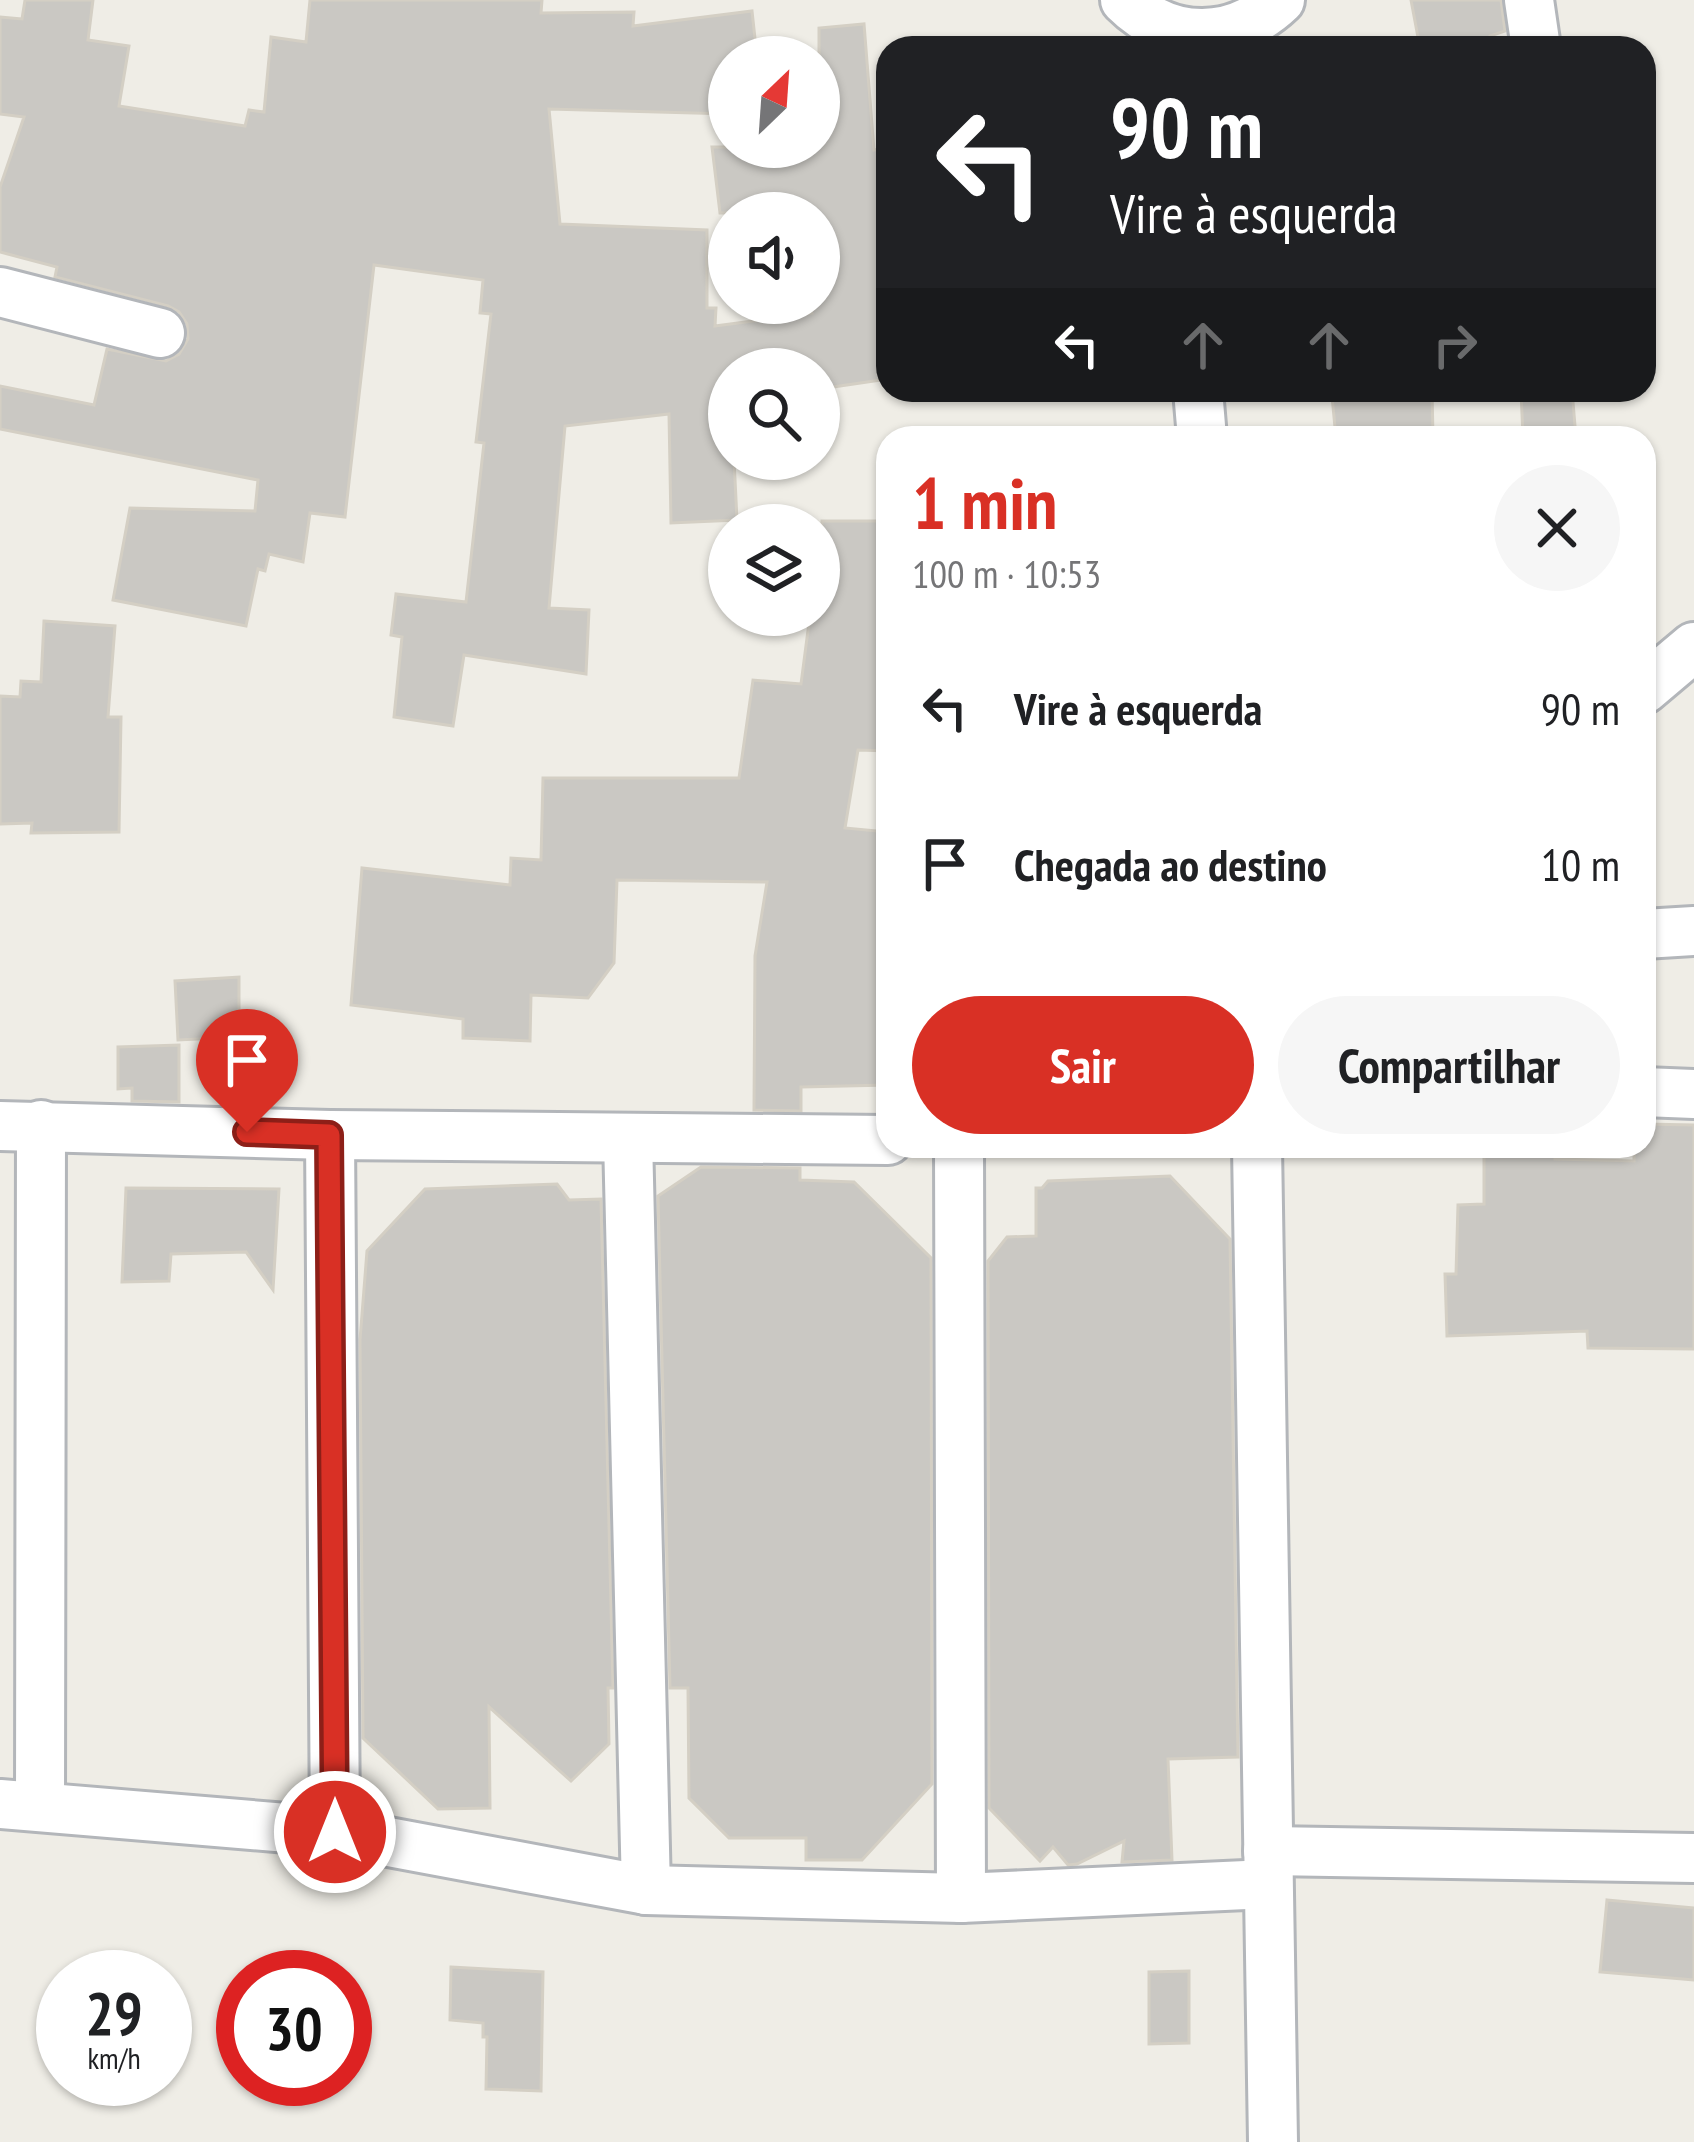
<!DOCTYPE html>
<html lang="pt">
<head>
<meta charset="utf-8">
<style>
  body { margin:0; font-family:"PT Sans Narrow",sans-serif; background:#f6f6f6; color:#202124; height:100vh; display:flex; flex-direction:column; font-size:45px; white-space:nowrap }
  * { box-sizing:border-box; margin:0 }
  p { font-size:39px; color:#757577 }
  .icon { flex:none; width:66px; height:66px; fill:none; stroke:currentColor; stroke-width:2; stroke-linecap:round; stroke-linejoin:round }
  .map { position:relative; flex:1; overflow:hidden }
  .sheet { position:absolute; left:876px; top:426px; width:780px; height:732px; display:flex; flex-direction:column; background:#fff; border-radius:36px; box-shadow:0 3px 9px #0004 }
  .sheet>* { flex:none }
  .guide { position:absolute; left:876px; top:36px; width:780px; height:366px; border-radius:36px; box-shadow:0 3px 9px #0004; background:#202124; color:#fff; overflow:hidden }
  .needle { width:78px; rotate:25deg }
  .buttons { position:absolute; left:708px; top:36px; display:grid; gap:24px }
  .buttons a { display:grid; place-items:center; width:132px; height:132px; border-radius:50%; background:#fff; box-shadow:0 3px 9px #0004; font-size:60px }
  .speed { position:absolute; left:36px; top:1950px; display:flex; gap:24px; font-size:60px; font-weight:700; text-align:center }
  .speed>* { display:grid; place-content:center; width:156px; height:156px; border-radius:50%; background:#fff; box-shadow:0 3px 9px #0004; line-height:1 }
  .speed small { font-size:30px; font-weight:400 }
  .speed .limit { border:18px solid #d22; background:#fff; color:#111 }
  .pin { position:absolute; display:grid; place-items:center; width:102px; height:102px; color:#fff; margin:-123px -51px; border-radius:50% 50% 50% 0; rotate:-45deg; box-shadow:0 0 12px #0007 }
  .pin .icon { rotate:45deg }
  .me { position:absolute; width:132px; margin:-66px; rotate:0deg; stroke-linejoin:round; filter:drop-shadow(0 0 9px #0008) }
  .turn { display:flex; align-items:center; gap:42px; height:252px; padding:0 36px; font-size:54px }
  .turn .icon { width:156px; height:156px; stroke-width:2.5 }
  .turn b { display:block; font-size:84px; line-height:102px }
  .lanes { display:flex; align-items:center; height:114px; padding:0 36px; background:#0003; justify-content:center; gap:60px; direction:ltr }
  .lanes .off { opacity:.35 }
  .round { display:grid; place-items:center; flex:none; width:126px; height:126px; border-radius:63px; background:#f6f6f6 }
  .head { display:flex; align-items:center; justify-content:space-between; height:204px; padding:0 36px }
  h1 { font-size:72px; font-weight:800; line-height:90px; color:#d93025 }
  .primary-button { display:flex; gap:24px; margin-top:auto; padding:24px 36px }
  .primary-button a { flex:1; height:138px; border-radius:72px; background:#d93025; color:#fff; font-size:48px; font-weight:800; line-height:138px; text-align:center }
  .primary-button a+a { background:#f6f6f6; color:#202124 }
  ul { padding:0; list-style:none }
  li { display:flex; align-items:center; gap:36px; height:156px; padding:0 36px }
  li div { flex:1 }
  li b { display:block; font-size:45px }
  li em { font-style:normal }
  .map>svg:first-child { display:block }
  .building { fill:#cac8c3; stroke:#d4cfc4; stroke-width:3 }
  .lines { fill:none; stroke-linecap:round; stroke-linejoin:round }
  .street-casing { stroke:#b3b6ba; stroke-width:54 }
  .street { stroke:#fff; stroke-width:48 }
  .route-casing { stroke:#8d1f18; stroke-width:30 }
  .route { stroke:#d93025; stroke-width:21 }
</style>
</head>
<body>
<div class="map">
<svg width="1694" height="2142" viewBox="0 0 1694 2142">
  <rect width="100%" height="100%" fill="#efede6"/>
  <g class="building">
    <path d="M25 0H93L88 40 129 46 119 106 245 126 249 110 264 112 271 37 306 42 310 0H542L541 13 634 12 633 26 752 11 757 57H729V114L549 109 560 224 707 230V308H716L715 326 812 313 809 303H819V213H720L712 147H819V28L864 24 874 150 888 148V379L826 388 819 369H729V459H734L737 520 671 523 669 414 565 426 549 608 589 610 586 674 464 655 453 726 394 717 402 637 391 635 396 594 466 602 484 443 476 442 491 314 480 313 483 280 374 265 345 517 310 513 303 562 269 554 265 571 258 569 246 626 113 600 130 508 255 511 258 480 0 429V386L94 405 107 349 166 361 179 354 188 339 187 324 179 312 168 306 55 277 57 267 0 252V187L24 117 0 114V17L22 19Z"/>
    <path d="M1411 0H1501L1505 31 1490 36 1492 48H1420Z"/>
    <path d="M1401 390H1432L1433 438H1336L1332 396Z"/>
    <path d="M1521 390H1572L1576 438H1523Z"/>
    <path d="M822 521H888V751L858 750 845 828 888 832V1085L801 1087V1111L754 1110 755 956 767 882 617 880 614 963 588 998 531 995 530 1041 463 1038V1019L351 1005 362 868 510 885 511 858 541 860 543 778H739L753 680 801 684 810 615H819Z"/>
    <path d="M44 621 115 626 108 717H121L119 832 31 833 32 823 0 824V696L20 697 21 681 41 682Z"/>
    <path d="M239 977V1037L178 1040 175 981Z"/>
    <path d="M179 1045V1102L132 1101V1088L118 1089V1047Z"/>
    <path d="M1644 1124 1694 1125V1349L1588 1348 1587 1331 1447 1336 1445 1274H1456L1458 1205 1484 1204V1146H1555V1159L1634 1161V1146H1644Z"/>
    <path d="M701 1167 800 1168V1180L854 1182 931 1258 932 1784 862 1860H806V1838H729L689 1798 688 1688H670L658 1196Z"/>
    <path d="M1170 1176 1230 1239 1238 1757 1168 1759 1172 1860 1122 1862 1124 1841 1077 1864 1068 1865 1053 1847 1040 1861 989 1808 988 1261 1007 1237 1036 1236V1188H1042L1048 1181Z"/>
    <path d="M557 1184 569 1200 601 1199 613 1688H608L609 1744 571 1781 489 1707 490 1808 438 1809 363 1738 360 1340 367 1251 425 1189Z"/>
    <path d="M126 1188 279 1189 273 1290 246 1252 171 1254 169 1281 122 1282Z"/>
    <path d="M1607 1900 1694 1908V1980L1600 1972Z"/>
    <path d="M451 1967 543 1972 541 2091 486 2089 487 2037H483V2023L450 2020Z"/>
    <path d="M1189 1971V2043L1149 2044V1972Z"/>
  </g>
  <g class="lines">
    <g class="street-casing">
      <g id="street">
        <path d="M1125 0C1170 45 1235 43 1280 0"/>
        <path d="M1529 0 1536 48"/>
        <path d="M0 292 160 333"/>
        <path d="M1198 390 1202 438"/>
        <path d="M1644 689 1694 647"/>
        <path d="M1644 934 1694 931"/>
        <path d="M1644 1092 1694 1094"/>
        <path d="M0 1126 330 1135 888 1140"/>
        <path d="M330 1135 335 1832"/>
        <path d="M628 1138 646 1890"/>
        <path d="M959 1146 961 1898"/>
        <path d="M1257 1146 1273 2142"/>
        <path d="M0 1804 335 1832 646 1890 961 1898 1268 1884"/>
        <path d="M40 1805 41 1125"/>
        <path d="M1268 1851 1694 1858"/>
      </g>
    </g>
    <use href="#street" class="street"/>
  </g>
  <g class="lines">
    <g class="route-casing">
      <path id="route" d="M247 1132 329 1135 335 1832"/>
    </g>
    <use href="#route" class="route"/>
  </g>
</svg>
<div class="buttons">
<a><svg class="needle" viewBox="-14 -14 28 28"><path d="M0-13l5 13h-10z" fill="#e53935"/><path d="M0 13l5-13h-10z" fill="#757577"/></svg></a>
<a><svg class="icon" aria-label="sound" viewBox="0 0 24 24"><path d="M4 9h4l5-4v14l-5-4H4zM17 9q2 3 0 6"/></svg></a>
<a><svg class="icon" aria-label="search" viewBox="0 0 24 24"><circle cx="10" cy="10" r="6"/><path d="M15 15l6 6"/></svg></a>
<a><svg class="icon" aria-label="layers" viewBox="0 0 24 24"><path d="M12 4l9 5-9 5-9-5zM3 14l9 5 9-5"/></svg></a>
</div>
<div class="speed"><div>29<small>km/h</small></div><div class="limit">30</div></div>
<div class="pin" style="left:247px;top:1132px;background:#d93025"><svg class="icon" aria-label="arrive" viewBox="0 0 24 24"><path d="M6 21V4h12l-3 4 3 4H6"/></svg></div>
<svg class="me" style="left:335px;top:1832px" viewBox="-20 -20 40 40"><circle r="17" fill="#d93025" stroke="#fff" stroke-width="3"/><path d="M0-11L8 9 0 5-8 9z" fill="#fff"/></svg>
<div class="guide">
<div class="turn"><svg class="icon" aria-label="left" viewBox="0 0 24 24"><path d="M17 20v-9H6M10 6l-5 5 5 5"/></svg><div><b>90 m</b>Vire à esquerda</div></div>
<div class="lanes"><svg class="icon" aria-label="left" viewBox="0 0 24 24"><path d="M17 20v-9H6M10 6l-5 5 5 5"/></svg><svg class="icon off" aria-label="ahead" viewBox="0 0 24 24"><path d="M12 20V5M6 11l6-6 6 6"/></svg><svg class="icon off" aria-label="ahead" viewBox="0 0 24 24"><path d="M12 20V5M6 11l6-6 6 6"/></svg><svg class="icon off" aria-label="right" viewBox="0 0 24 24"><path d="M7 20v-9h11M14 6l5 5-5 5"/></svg></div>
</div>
<section class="sheet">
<div class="head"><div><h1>1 min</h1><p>100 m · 10:53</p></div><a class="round"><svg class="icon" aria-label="close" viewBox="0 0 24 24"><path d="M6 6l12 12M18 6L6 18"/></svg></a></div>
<ul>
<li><svg class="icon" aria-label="left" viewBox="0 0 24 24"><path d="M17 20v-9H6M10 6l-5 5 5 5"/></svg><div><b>Vire à esquerda</b></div><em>90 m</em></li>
<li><svg class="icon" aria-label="arrive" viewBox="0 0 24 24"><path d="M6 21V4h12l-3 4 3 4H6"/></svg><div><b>Chegada ao destino</b></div><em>10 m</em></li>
</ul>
<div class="primary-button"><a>Sair</a><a>Compartilhar</a></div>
</section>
</div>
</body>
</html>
